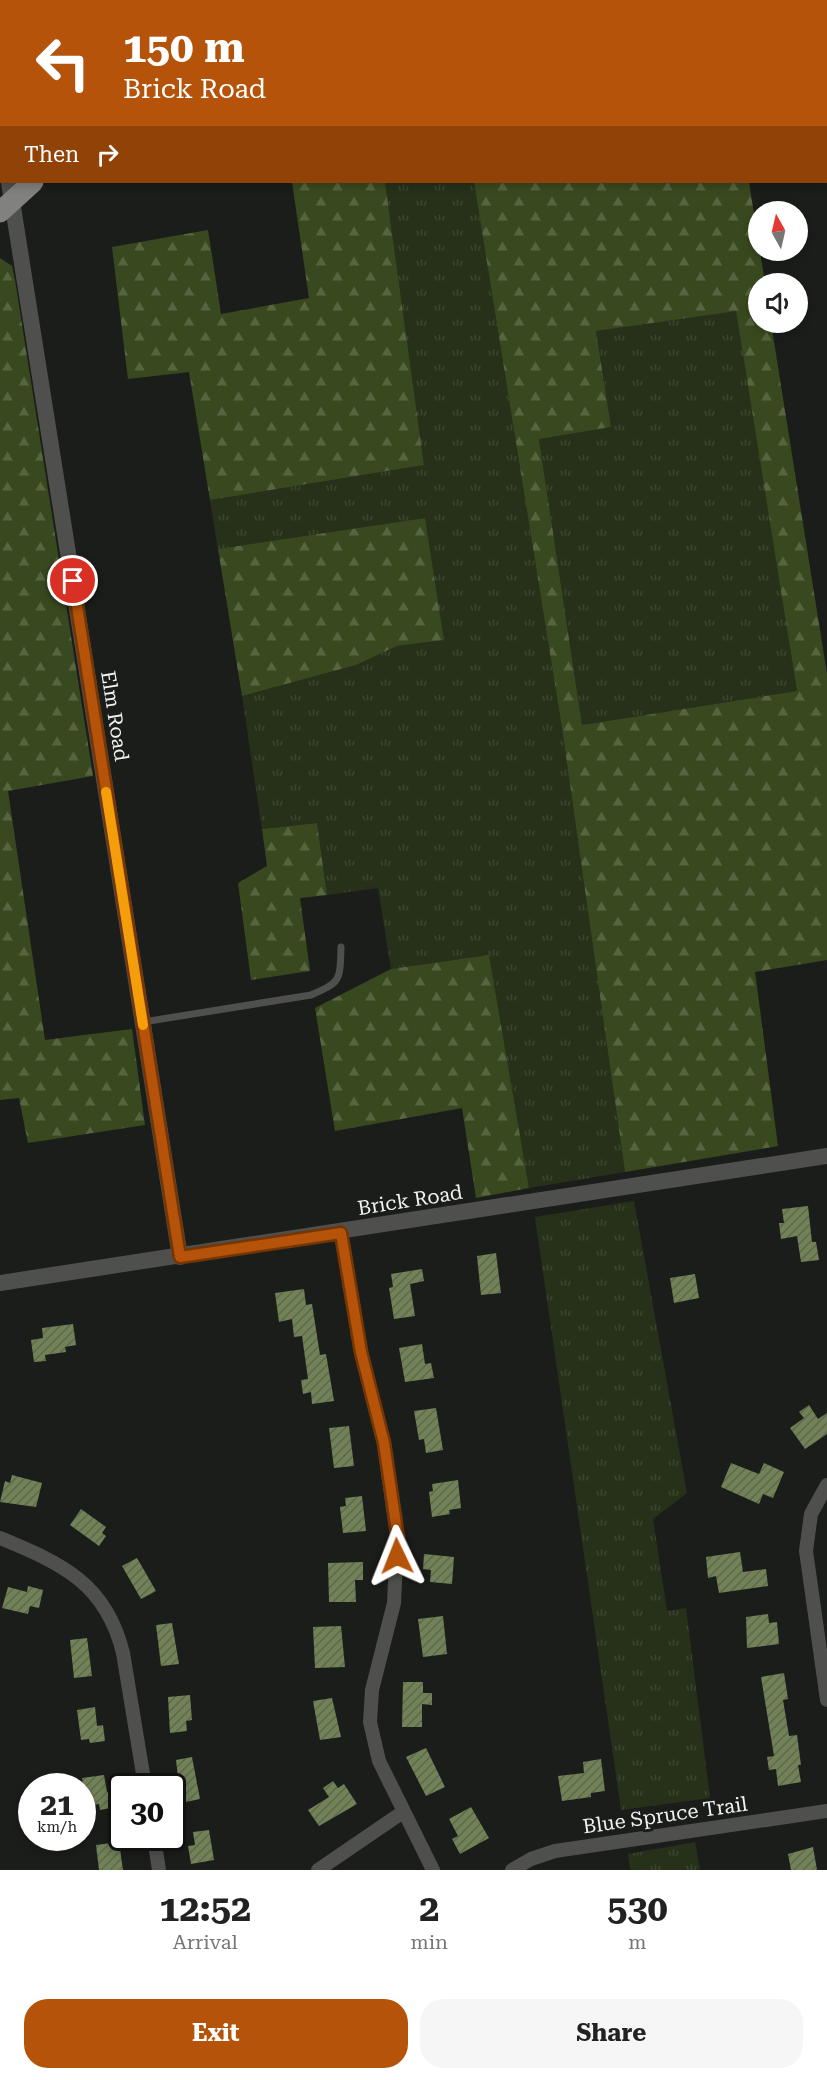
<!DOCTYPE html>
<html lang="en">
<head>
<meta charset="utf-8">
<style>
  body { margin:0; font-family:"Roboto Serif",serif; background:#f6f6f6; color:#222; height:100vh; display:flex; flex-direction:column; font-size:22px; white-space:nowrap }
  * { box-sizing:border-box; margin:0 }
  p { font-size:20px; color:#767676 }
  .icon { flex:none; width:33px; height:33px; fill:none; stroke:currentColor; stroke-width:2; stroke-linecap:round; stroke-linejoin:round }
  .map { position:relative; height:1870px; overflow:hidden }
  .sheet { display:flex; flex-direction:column; background:#fff; flex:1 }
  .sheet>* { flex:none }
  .guide { position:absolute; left:0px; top:0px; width:828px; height:183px; box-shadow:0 3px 9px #0003; background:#b45309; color:#fff; overflow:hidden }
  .needle { width:39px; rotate:352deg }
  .buttons { position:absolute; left:748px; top:201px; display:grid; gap:12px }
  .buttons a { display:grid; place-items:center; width:60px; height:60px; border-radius:50%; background:#fff; box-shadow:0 3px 9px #0003; font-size:30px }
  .speed { position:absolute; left:18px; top:1773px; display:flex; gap:12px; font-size:30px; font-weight:700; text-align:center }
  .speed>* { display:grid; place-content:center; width:78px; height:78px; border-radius:50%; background:#fff; box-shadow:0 3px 9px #0003; line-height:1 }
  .speed small { font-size:15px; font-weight:400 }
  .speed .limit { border:3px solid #111; border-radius:9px; background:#fff; color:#111 }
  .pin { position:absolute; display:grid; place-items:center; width:51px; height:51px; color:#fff; margin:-26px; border:3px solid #fff; border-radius:50%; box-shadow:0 2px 6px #0007 }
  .me { position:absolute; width:66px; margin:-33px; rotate:358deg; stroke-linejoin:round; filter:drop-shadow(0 0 4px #0008) }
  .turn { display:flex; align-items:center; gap:21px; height:126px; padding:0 24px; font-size:27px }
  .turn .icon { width:78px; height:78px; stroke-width:2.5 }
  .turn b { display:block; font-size:42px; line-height:51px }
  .then { display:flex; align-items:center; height:57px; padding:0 24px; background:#0003; gap:12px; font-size:22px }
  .eta { display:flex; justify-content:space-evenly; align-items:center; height:102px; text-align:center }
  .eta b { font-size:36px; font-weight:700; line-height:42px }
  .button { display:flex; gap:12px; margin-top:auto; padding:12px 24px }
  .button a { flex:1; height:69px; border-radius:24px; background:#b45309; color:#fff; font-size:24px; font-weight:700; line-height:69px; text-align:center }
  .button a+a { background:#f6f6f6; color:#222 }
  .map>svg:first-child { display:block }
  .grass { fill:url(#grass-tufts) }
  .forest { fill:url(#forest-firs); fill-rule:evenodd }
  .building { fill:url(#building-hatch) }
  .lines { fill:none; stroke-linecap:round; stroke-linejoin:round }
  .path { stroke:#6f716e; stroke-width:3; stroke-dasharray:3 3; stroke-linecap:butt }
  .service { stroke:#4f4f4e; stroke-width:7 }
  .minor { stroke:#4f4f4e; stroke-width:14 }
  .tertiary { stroke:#4f4f4e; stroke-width:16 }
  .primary { stroke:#81827f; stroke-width:21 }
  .route-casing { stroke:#753606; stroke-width:15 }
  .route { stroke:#b45309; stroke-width:10 }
  .slow { stroke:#f59e0b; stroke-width:10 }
  .labels { text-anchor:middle; stroke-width:6; stroke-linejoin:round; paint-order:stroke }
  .street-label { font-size:20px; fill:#f2f3f1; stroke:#1b1d1a }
</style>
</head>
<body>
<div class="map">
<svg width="827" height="1870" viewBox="0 0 827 1870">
  <defs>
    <pattern id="grass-tufts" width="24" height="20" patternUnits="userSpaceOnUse" patternTransform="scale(1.5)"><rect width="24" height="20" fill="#273119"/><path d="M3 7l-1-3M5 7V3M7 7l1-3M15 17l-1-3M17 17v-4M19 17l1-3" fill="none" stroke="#3c4530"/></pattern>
    <pattern id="forest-firs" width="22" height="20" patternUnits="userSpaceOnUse" patternTransform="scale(1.5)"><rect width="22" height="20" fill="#39491f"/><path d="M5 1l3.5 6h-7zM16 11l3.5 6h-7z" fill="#566440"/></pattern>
    <pattern id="building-hatch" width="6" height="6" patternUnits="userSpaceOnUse" patternTransform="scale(1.5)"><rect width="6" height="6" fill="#708256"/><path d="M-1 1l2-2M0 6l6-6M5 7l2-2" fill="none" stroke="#5e6850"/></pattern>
  </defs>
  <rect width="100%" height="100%" fill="#1b1d1a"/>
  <g class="grass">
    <path d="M385 182H474L562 728 625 1172 529 1188 489 955 391 969 378 888 327 895 317 823 262 829 242 696 356 665 397 646 444 640 425 518 218 549 210 500 424 465Z"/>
    <path d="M736 310 797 691 582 725 539 438 611 427 596 331Z"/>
    <path d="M634 1201 687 1493 653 1519 667 1611 686 1608 710 1798 621 1810 535 1217Z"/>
    <path d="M695 1842 700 1870H630L628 1854Z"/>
  </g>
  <g class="forest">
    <path d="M538 0H656V1H529Z"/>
    <path d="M292 182H385L424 465 210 500 189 372 128 379 112 247 208 230 221 314 309 298Z"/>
    <path d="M474 182H749L765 283 759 284V322L771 323 827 674V960L755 972 778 1146 625 1172 562 728ZM736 311 797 691 582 725 539 439 611 427 596 331Z"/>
    <path d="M0 258 12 266 15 280 93 776 8 791 45 1040 132 1029 145 1125 28 1143 19 1098 0 1100Z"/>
    <path d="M425 518 444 640 397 646 356 665 242 696 218 549Z"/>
    <path d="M317 823 327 895 300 898 310 971 251 980 238 883 267 866 262 829Z"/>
    <path d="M489 955 529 1188 476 1198 462 1108 335 1131 315 1008 391 969Z"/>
  </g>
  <g class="building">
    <path d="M808 1206 812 1242H816L819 1260 801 1262 797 1236 781 1239 779 1223H784L782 1209Z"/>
    <path d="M496 1253 501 1293 481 1295 477 1256Z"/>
    <path d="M422 1269 424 1281 410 1284 415 1316 394 1319 389 1288 393 1287 391 1274Z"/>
    <path d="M695 1274 699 1298 674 1303 670 1278Z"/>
    <path d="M304 1289 306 1305 312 1304 320 1355 326 1354 334 1401 312 1404 311 1392 303 1394 301 1380 308 1379 302 1336 294 1337 292 1319 279 1322 275 1293Z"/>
    <path d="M73 1324 76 1345 65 1347 66 1352 45 1355 46 1361 34 1362 31 1340 43 1338 42 1328Z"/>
    <path d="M422 1344 425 1364 431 1363 434 1378 405 1382 399 1348Z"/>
    <path d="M809 1405 818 1419 827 1413V1434L805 1449 790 1428 804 1418 799 1412Z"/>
    <path d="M436 1408 443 1450 426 1453 424 1439 419 1440 414 1411Z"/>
    <path d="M349 1426 354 1466 334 1468 329 1428Z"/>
    <path d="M731 1463 759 1474 764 1463 784 1472 773 1498 763 1494 759 1504 721 1487Z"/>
    <path d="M12 1475 42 1483 36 1507 0 1502 5 1481 10 1483Z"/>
    <path d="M458 1480 461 1508 449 1510 450 1514 432 1517 429 1492 433 1491 432 1484Z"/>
    <path d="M362 1496 366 1531 343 1533 340 1507 346 1506 345 1498Z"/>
    <path d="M81 1509 106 1527 102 1533 106 1536 99 1546 70 1525Z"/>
    <path d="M740 1552 743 1572 766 1569 768 1586 719 1593 716 1576 708 1578 706 1557Z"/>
    <path d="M424 1554 454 1557 452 1584 430 1582 431 1570 423 1569Z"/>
    <path d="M137 1558 156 1591 141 1599 122 1566Z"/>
    <path d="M363 1562V1580H355L356 1602H329L328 1563Z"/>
    <path d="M28 1586 43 1590 39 1608 30 1606 28 1614 2 1608 8 1587 27 1592Z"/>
    <path d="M768 1614 769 1623 777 1622 779 1644 747 1648 746 1617Z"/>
    <path d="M443 1616 447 1654 423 1657 418 1619Z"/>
    <path d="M172 1623 179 1664 161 1666 156 1625Z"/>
    <path d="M341 1626 345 1667 315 1668 313 1627Z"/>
    <path d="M87 1638 92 1676 74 1678 70 1640Z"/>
    <path d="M784 1673 788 1699 783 1700 789 1736 797 1735 801 1765H798L801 1782 778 1786 776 1769 769 1770 767 1757 774 1756 761 1677Z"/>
    <path d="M403 1682H423V1693H432V1705L422 1704V1727H402Z"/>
    <path d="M190 1695 192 1720 186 1721 187 1731 170 1733 168 1697Z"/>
    <path d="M332 1698 341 1737 320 1740 313 1701Z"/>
    <path d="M95 1707 97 1726 103 1725 105 1741 90 1743 89 1739 81 1740 77 1710Z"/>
    <path d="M426 1748 445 1787 426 1796 406 1757Z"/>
    <path d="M192 1757 200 1799 181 1803 176 1760Z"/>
    <path d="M601 1759 605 1791 591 1793V1797L562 1801 558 1776 584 1773 583 1762Z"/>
    <path d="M104 1775 107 1792 113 1791 115 1807 100 1810 99 1804 86 1806 82 1778Z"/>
    <path d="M333 1781 338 1788 344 1784 357 1804 319 1826 308 1810 329 1797 323 1788Z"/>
    <path d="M471 1807 489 1838 460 1854 452 1839 458 1836 449 1819Z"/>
    <path d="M209 1830 214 1860 191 1864 188 1846 195 1845 193 1832Z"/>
    <path d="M119 1842 123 1870H99L96 1845Z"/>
    <path d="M813 1847 817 1870H791L788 1854Z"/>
  </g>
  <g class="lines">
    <path class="path" d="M1 0 2 5"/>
    <path class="service" d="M143 1022 311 995C341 982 340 981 341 947"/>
    <g class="minor">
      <path d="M341 1233 361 1352 384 1443 397 1537 394 1603 372 1690 370 1722 379 1761 433 1870"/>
      <path d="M827 1485 811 1514 806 1551 827 1700"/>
      <path d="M0 1538C61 1563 106 1583 123 1653L145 1786"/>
      <path d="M154 1838 159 1870"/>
      <path d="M318 1870 403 1812"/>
      <path d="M512 1870 531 1859 555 1851 827 1811"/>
    </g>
    <g class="tertiary">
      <path d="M0 119 2 129"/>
      <path d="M9 182 180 1257"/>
      <path d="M0 1283 827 1156"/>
    </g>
    <g class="primary">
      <path d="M229 2 230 0"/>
      <path d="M0 212 33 182"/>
    </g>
  </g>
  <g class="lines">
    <g class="route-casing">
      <path id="route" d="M73 581 180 1257 341 1233 361 1352 384 1443 398 1538 397 1556"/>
    </g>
    <use href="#route" class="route"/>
    <path class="slow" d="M106 792 143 1025"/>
  </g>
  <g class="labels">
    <g class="street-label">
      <text transform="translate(115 716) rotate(81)" y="7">Elm Road</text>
      <text transform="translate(410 1200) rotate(-9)" y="7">Brick Road</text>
      <text transform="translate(665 1815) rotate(-8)" y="7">Blue Spruce Trail</text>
    </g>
  </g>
</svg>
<div class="buttons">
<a><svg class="needle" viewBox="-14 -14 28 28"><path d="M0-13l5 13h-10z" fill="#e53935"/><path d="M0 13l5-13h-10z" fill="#767676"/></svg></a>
<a><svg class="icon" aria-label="sound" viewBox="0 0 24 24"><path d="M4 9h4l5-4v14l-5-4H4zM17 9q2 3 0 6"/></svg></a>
</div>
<div class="speed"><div>21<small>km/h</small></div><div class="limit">30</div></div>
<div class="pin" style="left:73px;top:581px;background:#d93025"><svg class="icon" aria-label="arrive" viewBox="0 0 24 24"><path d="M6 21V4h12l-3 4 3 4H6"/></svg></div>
<svg class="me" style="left:397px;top:1556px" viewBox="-20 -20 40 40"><path d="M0-17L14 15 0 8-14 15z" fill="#b45309" stroke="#fff" stroke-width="4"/></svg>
<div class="guide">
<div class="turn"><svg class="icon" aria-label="left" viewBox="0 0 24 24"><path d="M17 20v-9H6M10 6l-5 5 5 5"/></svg><div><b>150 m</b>Brick Road</div></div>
<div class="then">Then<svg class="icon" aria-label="right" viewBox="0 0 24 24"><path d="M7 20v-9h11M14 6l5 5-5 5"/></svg></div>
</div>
</div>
<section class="sheet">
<div class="eta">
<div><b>12:52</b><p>Arrival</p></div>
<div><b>2</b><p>min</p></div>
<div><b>530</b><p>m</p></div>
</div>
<div class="button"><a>Exit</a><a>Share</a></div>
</section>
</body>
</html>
